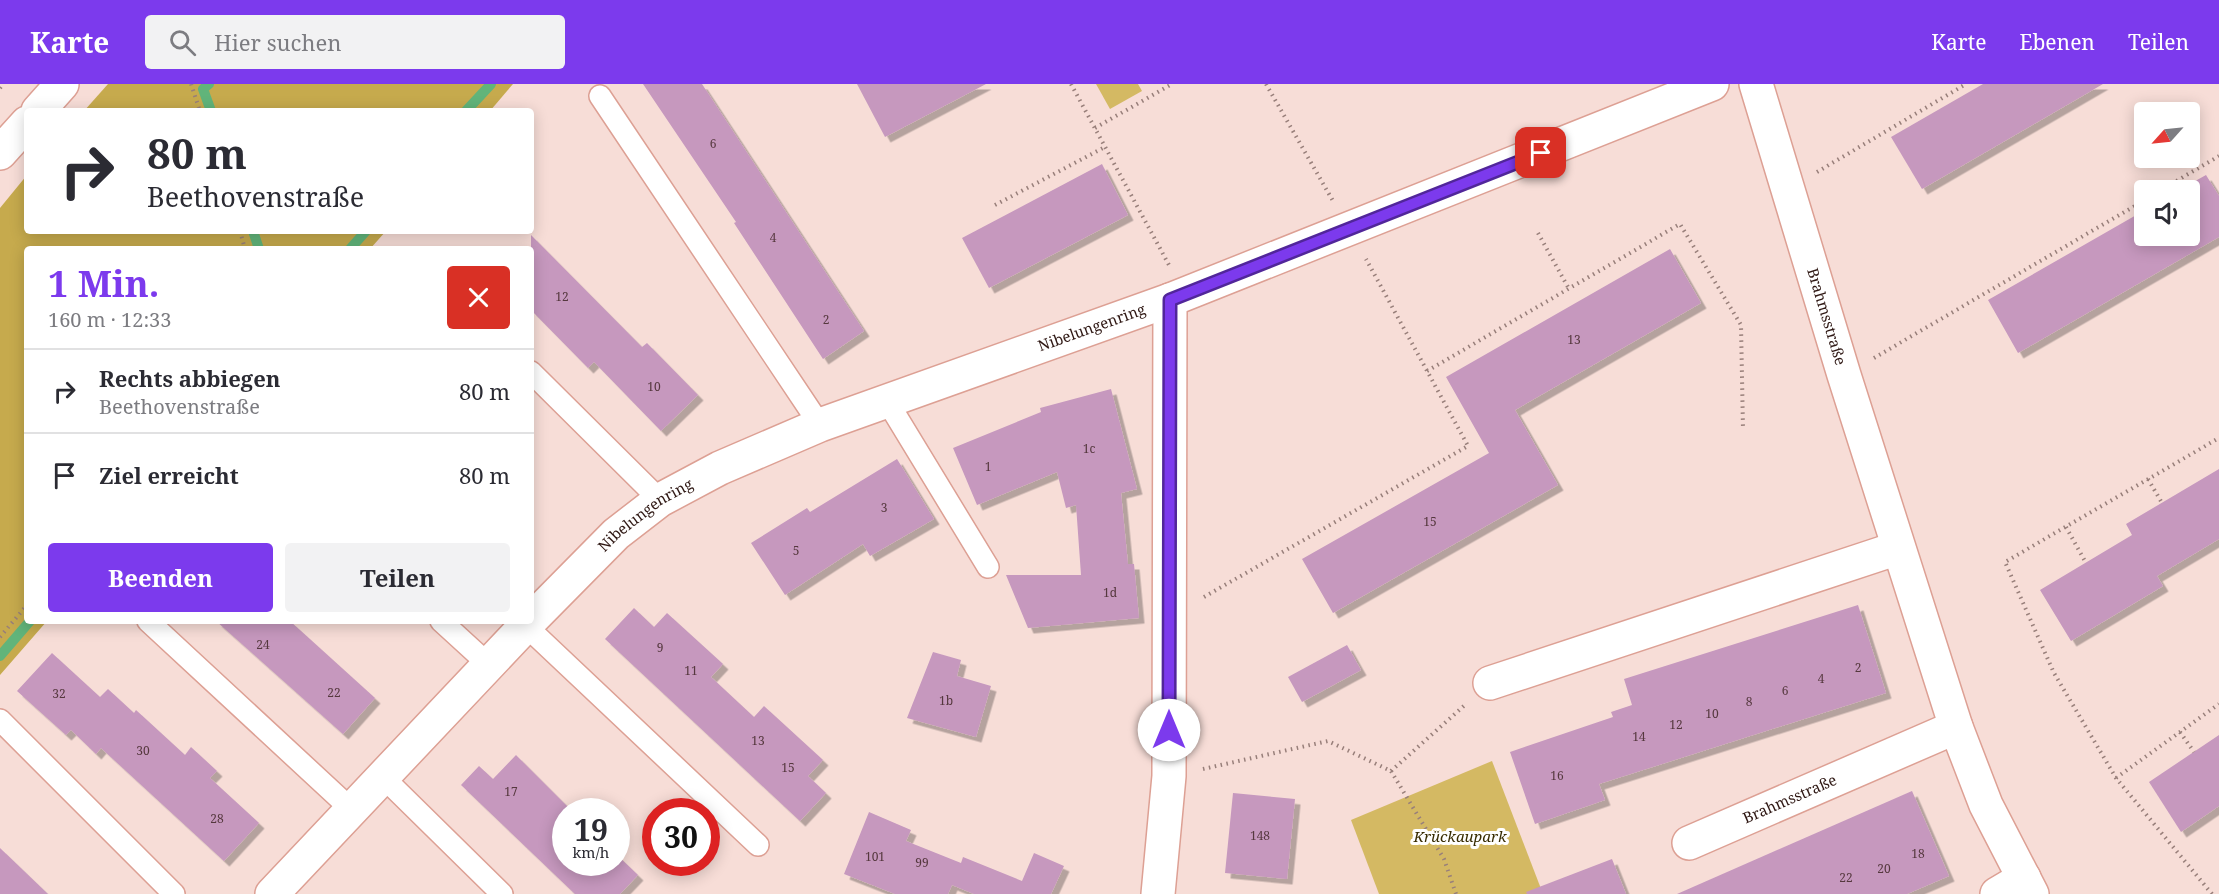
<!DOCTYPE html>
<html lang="de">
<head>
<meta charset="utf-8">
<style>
  body { margin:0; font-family:"Noto Serif",serif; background:#f2f2f3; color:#2b2b33; height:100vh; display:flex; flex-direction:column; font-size:22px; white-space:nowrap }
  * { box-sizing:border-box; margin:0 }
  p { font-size:20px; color:#7c7c81 }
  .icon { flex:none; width:33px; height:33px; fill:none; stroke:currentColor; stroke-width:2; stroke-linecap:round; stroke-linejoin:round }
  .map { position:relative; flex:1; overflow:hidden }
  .details { position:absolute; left:24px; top:162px; width:510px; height:378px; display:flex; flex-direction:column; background:#fff; border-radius:6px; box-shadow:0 3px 15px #0003 }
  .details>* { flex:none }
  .top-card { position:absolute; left:24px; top:24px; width:510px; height:126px; border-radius:6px; box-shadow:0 3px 15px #0003; background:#fff; color:#2b2b33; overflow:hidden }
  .needle { width:39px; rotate:243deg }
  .buttons { position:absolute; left:2134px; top:18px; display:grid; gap:12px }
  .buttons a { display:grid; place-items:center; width:66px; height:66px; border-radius:6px; background:#fff; box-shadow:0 3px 15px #0003; font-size:30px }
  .speed { position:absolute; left:552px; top:714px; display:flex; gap:12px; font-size:30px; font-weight:700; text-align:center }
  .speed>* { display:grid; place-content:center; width:78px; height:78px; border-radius:50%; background:#fff; box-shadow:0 3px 15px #0003; line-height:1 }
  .speed small { font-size:15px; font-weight:400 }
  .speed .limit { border:9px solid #d22; background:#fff; color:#111 }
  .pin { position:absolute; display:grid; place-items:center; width:51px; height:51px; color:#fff; margin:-26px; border-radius:12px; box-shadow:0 3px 9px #0006 }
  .me { position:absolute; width:66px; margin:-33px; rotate:0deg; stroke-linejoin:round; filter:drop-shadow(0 0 4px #0008) }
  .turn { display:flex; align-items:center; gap:21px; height:126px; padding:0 24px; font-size:27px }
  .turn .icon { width:78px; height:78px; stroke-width:2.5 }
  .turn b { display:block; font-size:42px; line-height:51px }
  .round { display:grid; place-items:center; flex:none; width:63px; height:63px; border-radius:6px; background:#f2f2f3 }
  .overview { display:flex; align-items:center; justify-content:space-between; height:102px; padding:0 24px }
  h1 { font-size:36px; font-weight:700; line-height:45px; color:#7c3aed }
  .button { display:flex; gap:12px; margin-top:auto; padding:12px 24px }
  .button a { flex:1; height:69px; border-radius:6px; background:#7c3aed; color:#fff; font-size:24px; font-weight:700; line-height:69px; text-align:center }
  .button a+a { background:#f2f2f3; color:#2b2b33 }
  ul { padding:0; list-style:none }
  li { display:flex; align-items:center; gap:18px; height:84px; padding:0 24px; border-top:2px solid #e1e1e2 }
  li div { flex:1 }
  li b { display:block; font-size:22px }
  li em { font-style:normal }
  header { display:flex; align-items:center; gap:36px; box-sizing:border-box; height:84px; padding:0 30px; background:#7c3aed; color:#fff }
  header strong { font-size:28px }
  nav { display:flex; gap:33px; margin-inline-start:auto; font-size:21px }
  .search { width:420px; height:54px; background:#f2f2f3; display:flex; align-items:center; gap:15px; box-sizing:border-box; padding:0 21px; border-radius:6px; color:#7c7c81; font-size:22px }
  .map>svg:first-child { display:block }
  .green { fill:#d4b963 }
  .forest { fill:#c6aa4d }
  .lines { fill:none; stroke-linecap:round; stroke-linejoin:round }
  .stream { stroke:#61b47a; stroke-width:10 }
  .building { fill:#c698be; filter:url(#shadow) }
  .service-casing { stroke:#dda094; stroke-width:24 }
  .minor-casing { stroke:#dda094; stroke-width:36 }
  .secondary-casing { stroke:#dda094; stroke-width:36 }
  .path { stroke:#987f7a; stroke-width:4; stroke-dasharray:1.5 4.5; stroke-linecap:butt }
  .service { stroke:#fff; stroke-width:21 }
  .minor { stroke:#fff; stroke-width:33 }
  .secondary { stroke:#fff; stroke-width:33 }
  .route-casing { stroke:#51269a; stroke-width:15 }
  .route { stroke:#7c3aed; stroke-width:10 }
  .labels { text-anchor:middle; stroke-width:6; stroke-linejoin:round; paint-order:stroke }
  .number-label { font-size:12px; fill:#55383e }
  .street-label { font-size:15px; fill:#2f1814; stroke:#fff }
  .park-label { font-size:15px; font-style:italic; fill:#382c02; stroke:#fff }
</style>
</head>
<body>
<header>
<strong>Karte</strong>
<div class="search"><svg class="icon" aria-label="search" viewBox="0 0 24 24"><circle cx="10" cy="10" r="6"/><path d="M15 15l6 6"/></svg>Hier suchen</div>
<nav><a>Karte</a><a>Ebenen</a><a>Teilen</a></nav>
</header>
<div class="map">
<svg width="2219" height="810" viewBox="0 0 2219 810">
  <defs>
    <filter id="shadow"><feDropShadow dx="5.5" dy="5.5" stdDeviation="0" flood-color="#0004"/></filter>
  </defs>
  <rect width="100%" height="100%" fill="#f7ddd7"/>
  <g class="green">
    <path d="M1096 0H1138L1142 7 1110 25Z"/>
    <path d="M1492 677 1543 810H1379L1351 736Z"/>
  </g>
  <g class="forest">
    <path d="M108 0H513L490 27H84Z"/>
    <path d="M27 91V147H386L370 165H27V537H47L0 591V124Z"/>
  </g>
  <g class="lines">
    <g class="stream">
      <path d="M209 0 203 5 211 27"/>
      <path d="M466 27 491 0"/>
      <path d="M253 147 259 165"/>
      <path d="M350 165 366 147"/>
      <path d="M0 572 30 537"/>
    </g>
  </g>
  <g class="building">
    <path d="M643 0H702L864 247 823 275 734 139 736 138Z"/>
    <path d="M857 0H986L885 53Z"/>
    <path d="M1983 0H2103L1922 105 1891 53Z"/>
    <path d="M1102 80 1128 131 989 204 962 154Z"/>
    <path d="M2206 91 2219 112V153L2018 269 1988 216 2145 126V152H2190V106H2179Z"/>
    <path d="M531 151 642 263 647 259 698 311 661 347 594 278 588 284 531 226Z"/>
    <path d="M1670 165 1701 219 1515 326 1558 401 1333 529 1302 475 1489 369 1446 293Z"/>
    <path d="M1111 305 1137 405 1121 409 1128 480H1134L1139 534 1028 544 1006 491H1081L1076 421 1066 424 1057 388 977 421 953 364 1041 328 1040 324Z"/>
    <path d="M897 375 934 435 870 472 863 460 785 511 751 459 807 424 810 428Z"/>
    <path d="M2219 385V455L2157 492 2163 502 2071 557 2040 506 2132 451 2126 440Z"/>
    <path d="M1858 521 1886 609 1599 700 1605 716 1535 740 1510 668 1613 633 1611 628 1632 621 1624 595Z"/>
    <path d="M634 524 654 543 667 529 723 580 711 593 754 633 764 622 823 676 808 692 826 709 800 737 605 555Z"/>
    <path d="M216 537H290L375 614 343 650Z"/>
    <path d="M1347 561 1361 586 1302 618 1288 593Z"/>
    <path d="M933 568 961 576 957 592 991 602 976 653 907 634Z"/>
    <path d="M52 569 100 613 108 605 134 629 136 626 185 671 191 663 217 687 210 694 259 739 224 777 101 664 96 670 71 646 66 651 17 607Z"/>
    <path d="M2219 651V722L2181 748 2149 698Z"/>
    <path d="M516 671 573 728H566V778H616V770L638 791 620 810H575L461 701 479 682 493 695Z"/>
    <path d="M1912 707 1949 792 1907 810H1677Z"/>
    <path d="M1233 709 1295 715 1287 795 1225 789Z"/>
    <path d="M869 728 911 746 906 757 961 779 963 773 1022 797 1034 769 1064 782 1051 810H974L952 801 948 810H895L844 790Z"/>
    <path d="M0 764 48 810H0Z"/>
    <path d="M1612 775 1626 810H1527L1526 808Z"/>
  </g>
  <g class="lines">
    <g class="service-casing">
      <g id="service">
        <path d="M600 12 820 341"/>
        <path d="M531 288 660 416"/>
        <path d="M887 317 988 483"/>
        <path d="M148 537 352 726"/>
        <path d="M441 537 488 580"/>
        <path d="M525 541 758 761"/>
        <path d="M0 636 174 810"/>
        <path d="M383 693 502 810"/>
      </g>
    </g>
    <g class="minor-casing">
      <g id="minor">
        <path id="s1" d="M1756 0 1844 291 1956 643 1986 721 2032 810"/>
        <path id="s2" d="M531 536 616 450 660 416 720 384 820 341 1170 216 1712 0"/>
        <path d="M1490 599 1898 464"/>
        <path id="s3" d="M1689 759 1956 643"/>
        <path d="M272 810 530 537"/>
        <path d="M1158 810 1169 692 1170 216"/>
        <path d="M1997 810 2024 794"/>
      </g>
    </g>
    <g class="secondary-casing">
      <g id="secondary">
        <path d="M38 27 62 0"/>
        <path d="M0 69 27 39"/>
      </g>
    </g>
    <g class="path">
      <path d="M191 0 200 27"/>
      <path d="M1071 0 1169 181"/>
      <path d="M1266 0 1333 117"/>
      <path d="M0 4 3 0"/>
      <path d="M1095 44 1172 0"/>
      <path d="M1817 88 1966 0"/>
      <path d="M2161 106 2219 72"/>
      <path d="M995 121 1105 63"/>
      <path d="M240 147 245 165"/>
      <path d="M1538 149 1569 205"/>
      <path d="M1874 274 2145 116"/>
      <path d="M1427 287 1680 140 1741 241 1743 345"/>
      <path d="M2148 395 2162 419"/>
      <path d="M2066 443 2086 479"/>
      <path d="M1204 513 1468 362 1366 175"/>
      <path d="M0 553 27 521"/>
      <path d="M2180 648 2194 668"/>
      <path d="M1203 685 1328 657 1391 687 1444 775 1456 810"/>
      <path d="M1391 687 1465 621"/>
      <path d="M2116 694 2219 620"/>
      <path d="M2212 810 2116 694 2054 589 2005 478 2219 354"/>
    </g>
    <use href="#service" class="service"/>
    <use href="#minor" class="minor"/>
    <use href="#secondary" class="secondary"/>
  </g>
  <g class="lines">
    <g class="route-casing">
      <path id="route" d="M1169 646 1170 216 1541 69"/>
    </g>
    <use href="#route" class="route"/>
  </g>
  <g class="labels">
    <g class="number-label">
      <text x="713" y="64">6</text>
      <text x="773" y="158">4</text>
      <text x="562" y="217">12</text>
      <text x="826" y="240">2</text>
      <text x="1574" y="260">13</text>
      <text x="654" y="307">10</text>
      <text x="1089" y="369">1c</text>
      <text x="988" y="387">1</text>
      <text x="884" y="428">3</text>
      <text x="1430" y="442">15</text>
      <text x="796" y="471">5</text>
      <text x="1110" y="513">1d</text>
      <text x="263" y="565">24</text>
      <text x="660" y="568">9</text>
      <text x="1858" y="588">2</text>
      <text x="691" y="591">11</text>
      <text x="1821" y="599">4</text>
      <text x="1785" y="611">6</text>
      <text x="334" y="613">22</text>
      <text x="59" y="614">32</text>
      <text x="946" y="621">1b</text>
      <text x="1749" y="622">8</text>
      <text x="1712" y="634">10</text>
      <text x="1676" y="645">12</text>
      <text x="1639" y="657">14</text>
      <text x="758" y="661">13</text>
      <text x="143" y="671">30</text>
      <text x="788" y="688">15</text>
      <text x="1557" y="696">16</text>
      <text x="511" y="712">17</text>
      <text x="217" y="739">28</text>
      <text x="1260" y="756">148</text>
      <text x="1918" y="774">18</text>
      <text x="875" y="777">101</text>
      <text x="922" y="783">99</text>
      <text x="1884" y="789">20</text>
      <text x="1846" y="798">22</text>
    </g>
    <g class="street-label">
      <text dy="5" stroke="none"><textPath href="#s1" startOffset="243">Brahmsstraße</textPath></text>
      <text dy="5" stroke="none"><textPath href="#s2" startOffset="642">Nibelungenring</textPath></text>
      <text dy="5" stroke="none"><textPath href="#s2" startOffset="156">Nibelungenring</textPath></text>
      <text dy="5" stroke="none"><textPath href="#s3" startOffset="110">Brahmsstraße</textPath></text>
    </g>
    <g class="park-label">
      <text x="1460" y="758">Krückaupark</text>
    </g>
  </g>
</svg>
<div class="buttons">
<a><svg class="needle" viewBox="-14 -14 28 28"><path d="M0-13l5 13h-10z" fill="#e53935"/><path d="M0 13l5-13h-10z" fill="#7c7c81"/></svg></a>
<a><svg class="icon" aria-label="sound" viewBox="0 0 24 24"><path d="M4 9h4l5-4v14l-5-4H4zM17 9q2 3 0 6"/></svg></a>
</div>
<div class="speed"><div>19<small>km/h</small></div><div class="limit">30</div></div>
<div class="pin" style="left:1541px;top:69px;background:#d93025"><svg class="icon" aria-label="arrive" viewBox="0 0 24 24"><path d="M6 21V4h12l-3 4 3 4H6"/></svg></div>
<svg class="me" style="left:1169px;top:646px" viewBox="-20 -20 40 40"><circle r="19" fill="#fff"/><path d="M0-13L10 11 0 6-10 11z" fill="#7c3aed"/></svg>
<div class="top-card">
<div class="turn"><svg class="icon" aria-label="right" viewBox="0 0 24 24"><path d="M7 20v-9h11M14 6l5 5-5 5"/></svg><div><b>80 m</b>Beethovenstraße</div></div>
</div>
<section class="details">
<div class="overview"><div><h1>1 Min.</h1><p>160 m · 12:33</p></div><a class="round" style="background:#d93025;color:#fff"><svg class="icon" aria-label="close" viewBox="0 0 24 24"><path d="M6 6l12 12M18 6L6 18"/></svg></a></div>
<ul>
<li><svg class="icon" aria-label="right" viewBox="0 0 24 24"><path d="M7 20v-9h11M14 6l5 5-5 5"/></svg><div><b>Rechts abbiegen</b><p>Beethovenstraße</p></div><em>80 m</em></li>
<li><svg class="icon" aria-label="arrive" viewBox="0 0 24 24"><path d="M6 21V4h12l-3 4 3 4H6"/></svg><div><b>Ziel erreicht</b></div><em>80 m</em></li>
</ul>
<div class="button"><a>Beenden</a><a>Teilen</a></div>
</section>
</div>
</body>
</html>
